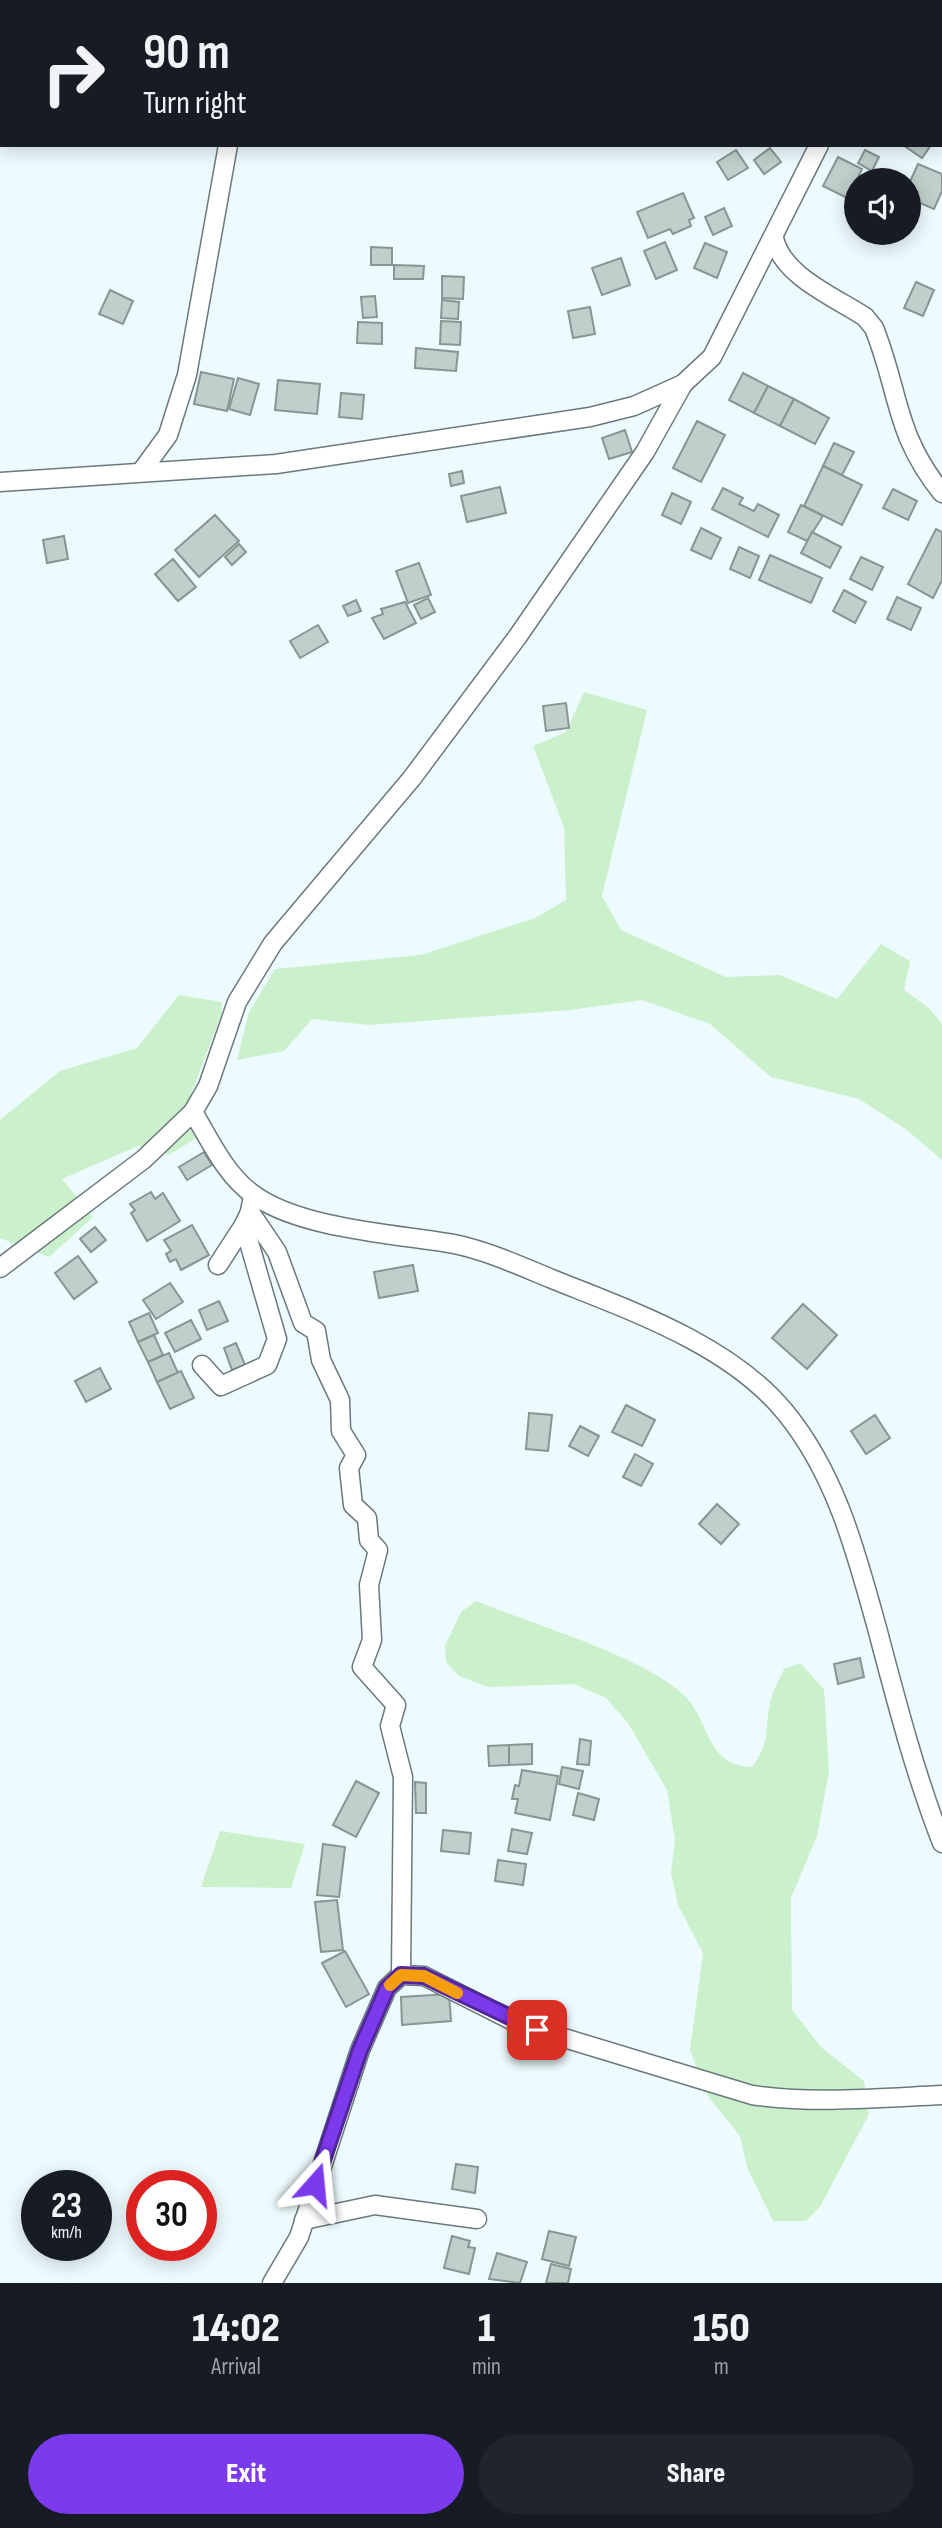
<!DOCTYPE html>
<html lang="en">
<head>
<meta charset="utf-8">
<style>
  body { margin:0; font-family:"Sofia Sans Condensed",sans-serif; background:#20242c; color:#f1f3f6; height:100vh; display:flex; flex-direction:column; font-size:26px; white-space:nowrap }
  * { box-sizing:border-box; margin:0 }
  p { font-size:23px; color:#9ea1a6 }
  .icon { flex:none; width:38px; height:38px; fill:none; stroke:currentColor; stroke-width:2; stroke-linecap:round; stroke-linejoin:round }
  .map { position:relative; height:2283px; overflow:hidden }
  .drawer { display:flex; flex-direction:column; background:#171b24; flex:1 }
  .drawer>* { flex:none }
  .guide { position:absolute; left:0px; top:0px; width:943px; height:147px; box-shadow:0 4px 18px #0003; background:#171b24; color:#f1f3f6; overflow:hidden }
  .fabs { position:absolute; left:844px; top:168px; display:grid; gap:14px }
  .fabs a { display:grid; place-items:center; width:77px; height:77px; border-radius:50%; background:#171b24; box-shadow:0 4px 18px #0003; font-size:35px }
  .speed { position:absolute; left:21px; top:2170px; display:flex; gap:14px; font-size:35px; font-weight:700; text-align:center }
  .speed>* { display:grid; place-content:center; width:91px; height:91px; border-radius:50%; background:#171b24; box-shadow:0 4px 18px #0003; line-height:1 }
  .speed small { font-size:18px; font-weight:400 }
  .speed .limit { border:10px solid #d22; background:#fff; color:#111 }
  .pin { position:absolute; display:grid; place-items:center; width:60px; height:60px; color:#fff; margin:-30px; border-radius:14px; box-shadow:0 4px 10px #0006 }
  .me { position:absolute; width:77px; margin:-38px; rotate:18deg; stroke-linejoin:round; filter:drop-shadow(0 0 5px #0008) }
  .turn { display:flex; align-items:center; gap:24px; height:147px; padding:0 28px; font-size:32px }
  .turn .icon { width:91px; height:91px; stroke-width:2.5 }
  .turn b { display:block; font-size:49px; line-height:60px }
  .eta { display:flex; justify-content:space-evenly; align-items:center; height:119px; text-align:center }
  .eta b { font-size:42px; font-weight:800; line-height:49px }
  .button { display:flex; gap:14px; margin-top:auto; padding:14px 28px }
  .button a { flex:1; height:80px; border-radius:42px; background:#7c3aed; color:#fff; font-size:28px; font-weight:800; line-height:80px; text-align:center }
  .button a+a { background:#20242c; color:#f1f3f6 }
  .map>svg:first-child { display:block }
  .green { fill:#caf0cc }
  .building { fill:#bfcfcb; stroke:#869692; stroke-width:2 }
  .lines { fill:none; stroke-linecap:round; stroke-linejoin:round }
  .minor-casing { stroke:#6a797d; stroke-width:21 }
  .minor { stroke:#fff; stroke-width:18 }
  .route-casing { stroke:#51269a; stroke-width:18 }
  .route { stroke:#7c3aed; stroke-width:12 }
  .slow { stroke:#f59e0b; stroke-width:12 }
</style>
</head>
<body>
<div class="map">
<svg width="942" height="2283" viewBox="0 0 942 2283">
  <rect width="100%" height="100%" fill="#eefbfe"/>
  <g class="green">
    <path d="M584 692 647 710 602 896 621 930 726 977 780 975 837 999 881 944 910 961 904 990 930 1009 942 1024V1160L907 1130 859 1099 771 1077 710 1024 642 1000 570 1010 369 1025 312 1019 284 1051 237 1060 249 1012 275 969 421 955 535 918 566 900 564 827 533 746 566 732Z"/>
    <path d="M179 995 222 1002 221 1015 190 1097 196 1138 169 1155 138 1146 62 1179 93 1217 49 1257 0 1238V1120L60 1071 137 1048Z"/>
    <path d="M476 1601C530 1623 642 1656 683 1694 710 1719 705 1766 752 1767 773 1738 763 1729 771 1700 773 1689 780 1679 784 1669L800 1663 824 1689 829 1771 817 1836 791 1898 792 2010 822 2048 864 2081 869 2114 820 2207 806 2221H773L747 2167 740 2136 707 2095 690 2050 703 1953 678 1905 671 1873 675 1840 667 1790 628 1723 606 1698 574 1684 488 1687 459 1676 446 1662 445 1646 461 1612Z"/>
    <path d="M220 1831 305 1844 291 1888 201 1887Z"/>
  </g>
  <g class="building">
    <path d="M903 145H931L922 158Z"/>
    <path d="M770 148 781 162 764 174 754 160Z"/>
    <path d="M736 150 748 168 728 180 717 162Z"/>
    <path d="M865 150 879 157 872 171 858 163Z"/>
    <path d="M838 157 862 169 847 198 823 186Z"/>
    <path d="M918 164 942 174V191L934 209 908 198V186Z"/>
    <path d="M683 193 694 218 689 220 691 226 673 234 670 229 648 238 637 212Z"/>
    <path d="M724 208 732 226 713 235 705 217Z"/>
    <path d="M665 242 677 270 656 279 644 251Z"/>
    <path d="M705 243 727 252 717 278 694 268Z"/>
    <path d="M371 247 392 248V265H371Z"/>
    <path d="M621 258 630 285 602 295 592 268Z"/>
    <path d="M394 265 424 266 423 279H394Z"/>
    <path d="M442 276 464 277 463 299 442 298Z"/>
    <path d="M916 282 934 290 923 316 904 308Z"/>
    <path d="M110 290 133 301 123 324 99 314Z"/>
    <path d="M375 296 377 317 363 318 361 297Z"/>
    <path d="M442 300 459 302 458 319 441 318Z"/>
    <path d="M590 307 595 334 573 338 568 311Z"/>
    <path d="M441 321 461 322 460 345 440 344Z"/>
    <path d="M358 322 382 323V344L357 343Z"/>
    <path d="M416 348 458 352 456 371 415 368Z"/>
    <path d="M201 372 234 379 227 411 194 404Z"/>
    <path d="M743 373 768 386 754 413 729 400Z"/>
    <path d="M238 378 259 384 250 415 229 409Z"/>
    <path d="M278 380 320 384 317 414 275 410Z"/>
    <path d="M768 386 794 399 780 426 754 413Z"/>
    <path d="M341 393 364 395 362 419 339 417Z"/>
    <path d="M794 399 829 418 815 444 780 426Z"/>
    <path d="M697 421 725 435 701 482 673 468Z"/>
    <path d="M625 430 632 452 609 459 602 438Z"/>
    <path d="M834 443 854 452 842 475 823 466Z"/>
    <path d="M823 466 862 485 842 525 804 506Z"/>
    <path d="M462 471 464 483 451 486 449 474Z"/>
    <path d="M500 487 506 513 467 522 461 496Z"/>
    <path d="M723 488 743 498 739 504 754 511 758 504 779 515 768 537 712 509Z"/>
    <path d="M893 489 917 501 908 520 883 508Z"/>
    <path d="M672 493 691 502 681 524 662 515Z"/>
    <path d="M801 505 823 516 807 541 788 532Z"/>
    <path d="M215 515 239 541 199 577 175 550Z"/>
    <path d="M701 528 721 538 711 559 691 550Z"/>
    <path d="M936 529 942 532V580L933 598 908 584Z"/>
    <path d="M812 532 841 547 830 568 801 553Z"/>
    <path d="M64 536 68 559 47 563 43 540Z"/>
    <path d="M239 544 246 552 232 565 225 557Z"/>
    <path d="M739 547 759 556 750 578 730 569Z"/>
    <path d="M770 555 822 578 811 603 759 580Z"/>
    <path d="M861 557 883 567 872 590 850 579Z"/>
    <path d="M173 559 196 587 178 601 155 574Z"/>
    <path d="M419 563 431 595 408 603 396 571Z"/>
    <path d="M844 590 866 602 855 623 833 611Z"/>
    <path d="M897 597 921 608 911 630 887 619Z"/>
    <path d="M428 598 435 612 421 619 414 605Z"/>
    <path d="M356 600 361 611 348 616 343 606Z"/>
    <path d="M405 602 416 623 384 639 372 618 383 614 381 609Z"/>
    <path d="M318 625 328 642 300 658 290 641Z"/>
    <path d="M566 703 569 728 546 731 543 706Z"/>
    <path d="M204 1152 212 1165 187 1180 179 1167Z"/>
    <path d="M151 1192 155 1199 163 1193 180 1221 147 1241 131 1213 135 1210 130 1204Z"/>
    <path d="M192 1225 209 1255 181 1270 176 1259 170 1262 166 1254 171 1251 164 1240Z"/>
    <path d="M95 1227 106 1240 91 1252 80 1239Z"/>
    <path d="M78 1256 97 1282 74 1299 55 1273Z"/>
    <path d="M413 1265 418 1291 379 1298 374 1272Z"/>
    <path d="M170 1283 183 1302 156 1319 143 1300Z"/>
    <path d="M219 1301 228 1321 207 1330 199 1310Z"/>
    <path d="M803 1304 837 1335 807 1369 772 1338Z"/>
    <path d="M149 1313 158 1333 138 1342 129 1322Z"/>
    <path d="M191 1320 201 1339 175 1352 165 1333Z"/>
    <path d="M154 1335 163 1355 148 1362 138 1342Z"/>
    <path d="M236 1343 245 1365 232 1370 224 1348Z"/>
    <path d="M169 1353 178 1373 157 1382 148 1362Z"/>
    <path d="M100 1368 111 1389 86 1402 75 1381Z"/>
    <path d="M181 1371 194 1398 170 1409 157 1382Z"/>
    <path d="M626 1405 655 1420 642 1446 612 1432Z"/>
    <path d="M529 1413 552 1415 548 1451 526 1449Z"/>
    <path d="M875 1415 890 1438 866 1454 851 1431Z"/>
    <path d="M580 1426 599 1436 588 1456 569 1446Z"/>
    <path d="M635 1454 653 1464 641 1486 623 1477Z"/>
    <path d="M717 1504 739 1524 721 1544 699 1524Z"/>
    <path d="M860 1658 864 1677 838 1684 834 1664Z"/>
    <path d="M580 1739 591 1741 589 1765 577 1764Z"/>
    <path d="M532 1744V1764L509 1765V1745Z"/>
    <path d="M509 1745V1765L489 1766 488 1746Z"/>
    <path d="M562 1767 583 1771 579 1789 559 1784Z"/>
    <path d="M522 1770 558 1776 550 1820 515 1813 518 1799H512L515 1785 519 1786Z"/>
    <path d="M356 1781 379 1793 356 1837 333 1825Z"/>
    <path d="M415 1782 426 1783V1813H416Z"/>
    <path d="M578 1793 599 1799 594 1820 573 1815Z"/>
    <path d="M512 1829 532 1833 527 1854 508 1851Z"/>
    <path d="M443 1830 471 1833 469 1854 441 1851Z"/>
    <path d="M323 1844 345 1847 339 1897 317 1895Z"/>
    <path d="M498 1860 526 1864 523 1885 495 1881Z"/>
    <path d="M337 1900 343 1950 321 1952 315 1902Z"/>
    <path d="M345 1951 369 1994 346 2007 322 1963Z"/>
    <path d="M449 1994 451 2021 402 2025 401 1997Z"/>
    <path d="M456 2164 478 2167 475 2193 452 2189Z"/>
    <path d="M549 2231 576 2237 569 2266 542 2259Z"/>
    <path d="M452 2236 470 2241 468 2247 475 2248 469 2274 444 2268Z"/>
    <path d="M497 2253 527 2262 520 2283 489 2279Z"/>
    <path d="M551 2264 571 2269 568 2283H546Z"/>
  </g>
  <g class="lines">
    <g class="minor-casing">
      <g id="minor">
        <path d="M236 2 237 0"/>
        <path d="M894 2 895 0"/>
        <path d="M774 238C782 276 835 297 865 317L874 328C900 393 894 433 942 493"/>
        <path d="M141 472 168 435 187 375 228 145"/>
        <path d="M0 482 276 464 590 417 634 406 683 384 712 357 819 145"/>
        <path d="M193 1112C210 1140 226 1176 254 1195 301 1229 397 1234 454 1244 488 1251 520 1266 552 1279 631 1311 729 1344 785 1412 836 1474 856 1552 877 1628 896 1700 915 1774 942 1843"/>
        <path d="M253 1195 250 1212 277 1252 303 1323 316 1331 321 1360 340 1400 341 1431 356 1455 349 1468 353 1505 367 1518 369 1540 378 1550 369 1585 372 1640 362 1667 396 1705 390 1726 403 1777 401 1975"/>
        <path d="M218 1265 244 1225"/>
        <path d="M0 1268 144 1159 193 1112 208 1086 237 1002 273 943 412 778 518 636 645 452 683 384"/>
        <path d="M202 1365 221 1386 267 1365 277 1339 244 1225 250 1212"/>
        <path d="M304 2220 375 2205 477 2219"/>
        <path d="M272 2283 299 2237 360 2050 387 1988 401 1975 424 1976 521 2025 752 2095C814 2104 879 2098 942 2095"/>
      </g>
    </g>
    <use href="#minor" class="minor"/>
  </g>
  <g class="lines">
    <g class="route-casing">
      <path id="route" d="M315 2184 360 2050 387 1988 401 1975 424 1976 537 2030"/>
    </g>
    <use href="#route" class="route"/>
    <path class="slow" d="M390 1985 401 1975 424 1976 457 1993"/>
  </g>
</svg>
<div class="fabs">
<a><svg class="icon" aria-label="sound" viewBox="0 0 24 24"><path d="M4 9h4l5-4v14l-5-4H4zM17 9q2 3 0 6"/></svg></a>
</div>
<div class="speed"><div>23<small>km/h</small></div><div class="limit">30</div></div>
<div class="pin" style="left:537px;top:2030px;background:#d93025"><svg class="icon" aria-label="arrive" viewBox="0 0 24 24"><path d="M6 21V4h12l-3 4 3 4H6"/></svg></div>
<svg class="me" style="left:315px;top:2184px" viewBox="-20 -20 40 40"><path d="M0-17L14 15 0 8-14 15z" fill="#7c3aed" stroke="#fff" stroke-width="4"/></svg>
<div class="guide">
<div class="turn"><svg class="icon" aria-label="right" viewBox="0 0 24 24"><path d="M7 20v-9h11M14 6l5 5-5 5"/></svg><div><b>90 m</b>Turn right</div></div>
</div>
</div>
<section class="drawer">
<div class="eta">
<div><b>14:02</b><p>Arrival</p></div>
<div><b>1</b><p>min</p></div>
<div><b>150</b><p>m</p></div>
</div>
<div class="button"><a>Exit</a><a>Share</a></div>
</section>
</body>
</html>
